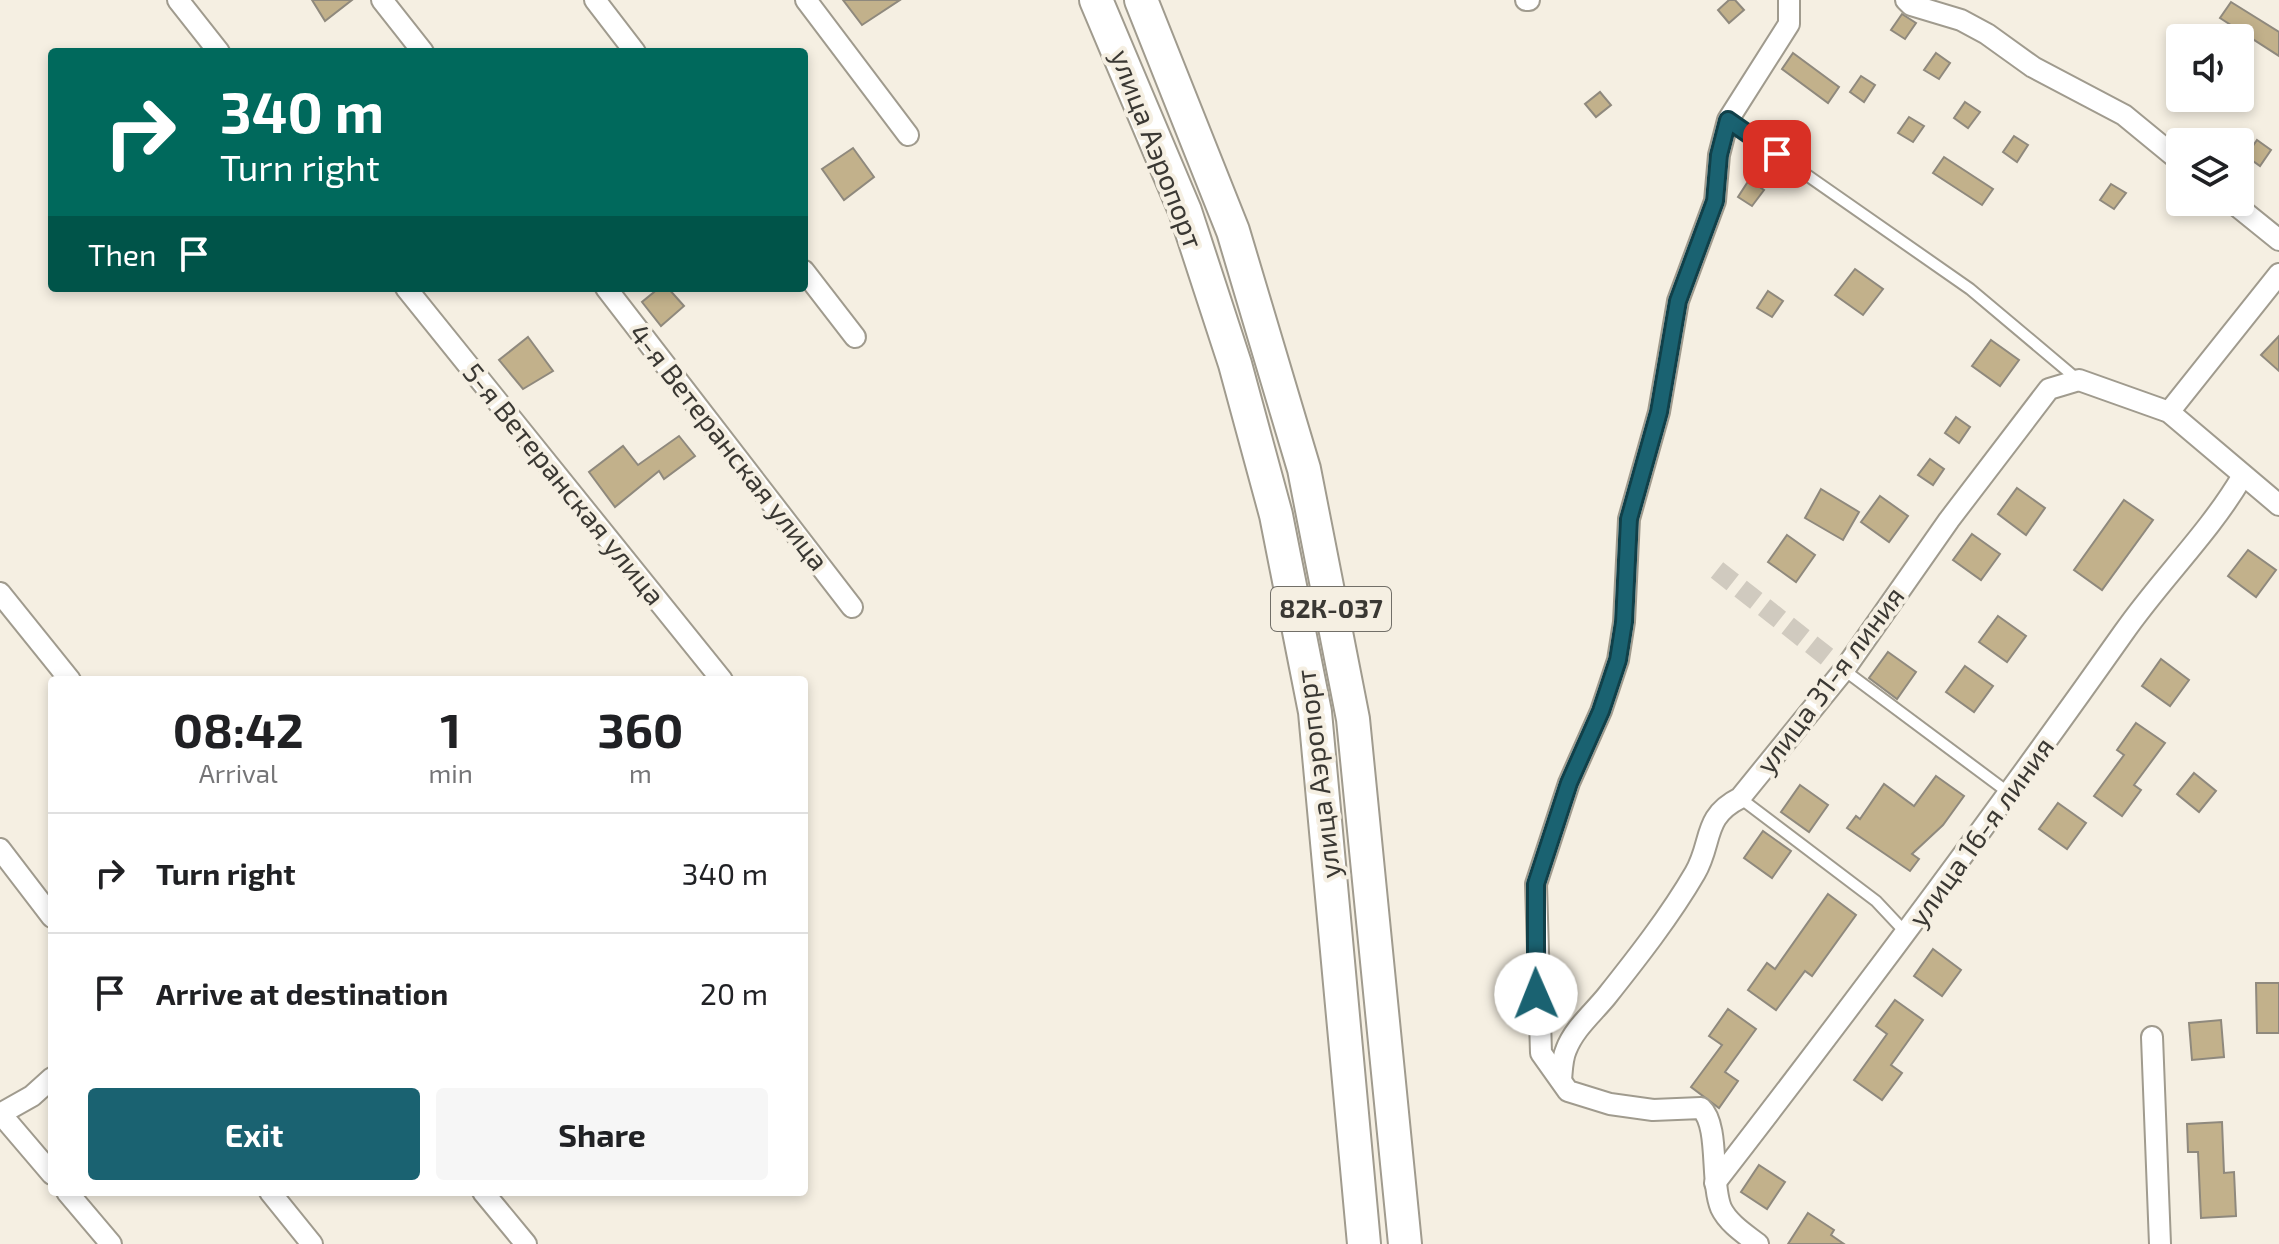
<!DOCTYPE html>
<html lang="en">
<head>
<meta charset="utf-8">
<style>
  body { margin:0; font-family:"Exo 2",sans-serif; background:#f6f6f6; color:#202124; height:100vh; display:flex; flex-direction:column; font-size:30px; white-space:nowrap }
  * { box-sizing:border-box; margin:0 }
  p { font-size:26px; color:#757577 }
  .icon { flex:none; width:44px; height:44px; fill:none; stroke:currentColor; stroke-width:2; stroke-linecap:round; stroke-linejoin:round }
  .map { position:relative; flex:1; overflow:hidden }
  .side { position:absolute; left:48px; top:676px; width:760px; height:520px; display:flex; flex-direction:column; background:#fff; border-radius:8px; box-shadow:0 4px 12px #0003 }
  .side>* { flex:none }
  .guide { position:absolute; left:48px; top:48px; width:760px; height:244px; border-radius:8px; box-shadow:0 4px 12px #0003; background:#00695c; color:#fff; overflow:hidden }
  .controls { position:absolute; left:2166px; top:24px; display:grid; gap:16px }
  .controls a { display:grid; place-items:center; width:88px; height:88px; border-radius:8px; background:#fff; box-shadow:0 4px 12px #0003; font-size:40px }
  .pin { position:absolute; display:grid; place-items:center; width:68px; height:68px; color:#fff; margin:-34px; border-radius:16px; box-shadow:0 4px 12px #0006 }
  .me { position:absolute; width:88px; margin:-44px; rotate:359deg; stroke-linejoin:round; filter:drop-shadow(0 0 6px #0008) }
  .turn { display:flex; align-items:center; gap:28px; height:168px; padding:0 40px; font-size:36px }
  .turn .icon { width:104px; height:104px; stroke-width:2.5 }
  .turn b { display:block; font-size:56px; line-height:68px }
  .then { display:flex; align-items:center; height:76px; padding:0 40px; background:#0003; gap:16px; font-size:30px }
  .eta { display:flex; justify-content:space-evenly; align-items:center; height:136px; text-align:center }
  .eta b { font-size:48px; font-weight:700; line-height:56px }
  .primary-button { display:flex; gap:16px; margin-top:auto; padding:16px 40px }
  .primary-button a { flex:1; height:92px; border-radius:8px; background:#1a6271; color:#fff; font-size:32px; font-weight:700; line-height:92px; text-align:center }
  .primary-button a+a { background:#f6f6f6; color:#202124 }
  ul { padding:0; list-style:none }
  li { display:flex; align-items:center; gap:24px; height:120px; padding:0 40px; border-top:2px solid #e0e0e0 }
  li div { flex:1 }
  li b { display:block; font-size:30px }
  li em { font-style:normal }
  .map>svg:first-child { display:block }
  .building { fill:#c2b18b; stroke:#8f897d; stroke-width:2 }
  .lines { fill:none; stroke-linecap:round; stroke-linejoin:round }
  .minor-tunnel { stroke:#d0cabf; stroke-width:20; stroke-dasharray:20 10; stroke-linecap:butt }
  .service-casing { stroke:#a09b8e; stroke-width:14 }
  .minor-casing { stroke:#a09b8e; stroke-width:24 }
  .primary-casing { stroke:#a09b8e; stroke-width:36 }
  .service { stroke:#fff; stroke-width:10 }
  .minor { stroke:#fff; stroke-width:20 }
  .primary { stroke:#fff; stroke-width:32 }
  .route-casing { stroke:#114049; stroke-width:20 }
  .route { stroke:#1a6271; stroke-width:14 }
  .labels { text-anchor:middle; stroke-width:8; stroke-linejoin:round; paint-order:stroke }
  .shield { fill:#f5efe2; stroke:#726f68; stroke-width:2 }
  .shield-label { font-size:26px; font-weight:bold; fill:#3a3833 }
  .street-label { font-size:28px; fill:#3a3833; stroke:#f5efe2 }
</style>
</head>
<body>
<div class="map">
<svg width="2279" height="1244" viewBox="0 0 2279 1244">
  <rect width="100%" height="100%" fill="#f5efe2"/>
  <g class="building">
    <path d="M312 0H352L325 21Z"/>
    <path d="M843 0H900L862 25Z"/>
    <path d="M1729 0H1735L1744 10 1729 23 1718 10Z"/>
    <path d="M2231 2 2279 32V56L2220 18Z"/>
    <path d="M1902 14 1916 23 1905 39 1891 30Z"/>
    <path d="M1793 53 1839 87 1828 103 1782 69Z"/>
    <path d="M1936 53 1950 63 1939 79 1924 70Z"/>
    <path d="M1861 76 1875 85 1864 102 1850 92Z"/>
    <path d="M1600 92 1611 105 1596 117 1585 104Z"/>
    <path d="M1965 102 1980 112 1968 128 1954 118Z"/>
    <path d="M1909 117 1924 126 1913 142 1898 133Z"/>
    <path d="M2014 136 2028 145 2017 162 2003 152Z"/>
    <path d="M2257 140 2271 150 2260 166 2246 156Z"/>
    <path d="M853 148 874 177 844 200 822 169Z"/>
    <path d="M1944 157 1993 189 1982 205 1933 173Z"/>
    <path d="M1749 180 1764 190 1752 206 1738 197Z"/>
    <path d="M2111 184 2126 193 2114 209 2100 200Z"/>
    <path d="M1855 269 1883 289 1863 315 1835 295Z"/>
    <path d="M659 288H668L684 306 661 326 642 302Z"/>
    <path d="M1768 291 1783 301 1772 317 1757 308Z"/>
    <path d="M2279 336V371L2261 355Z"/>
    <path d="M528 337 553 371 523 389 499 360Z"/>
    <path d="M1991 340 2019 360 2000 386 1972 366Z"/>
    <path d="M1956 417 1970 427 1959 443 1945 433Z"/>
    <path d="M679 436 695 456 664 479 659 471 615 507 589 472 623 446 638 465Z"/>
    <path d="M1930 459 1944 469 1933 485 1918 475Z"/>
    <path d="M2017 488 2045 508 2026 535 1998 514Z"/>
    <path d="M1821 489 1859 512 1843 540 1805 518Z"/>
    <path d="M1880 496 1908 516 1889 542 1861 522Z"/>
    <path d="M2124 500 2153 520 2102 590 2074 570Z"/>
    <path d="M1972 534 2000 554 1981 580 1953 560Z"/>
    <path d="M1787 535 1815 555 1796 582 1768 562Z"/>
    <path d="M2248 550 2276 570 2256 597 2228 576Z"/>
    <path d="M1998 616 2026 636 2007 662 1979 642Z"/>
    <path d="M1888 652 1916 672 1897 699 1869 678Z"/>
    <path d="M2161 659 2189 680 2170 706 2142 686Z"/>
    <path d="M1965 666 1993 686 1974 712 1946 692Z"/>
    <path d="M2136 723 2165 743 2134 785 2141 790 2122 816 2094 796 2124 755 2117 750Z"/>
    <path d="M2194 773 2216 791 2199 812 2177 794Z"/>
    <path d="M1936 776 1964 796 1943 825 1912 854 1919 859 1910 871 1847 828 1856 816 1860 819 1884 784 1914 806Z"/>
    <path d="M1800 785 1828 805 1809 832 1781 812Z"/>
    <path d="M2058 803 2086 823 2067 849 2039 829Z"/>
    <path d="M1763 831 1791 851 1772 878 1744 858Z"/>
    <path d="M1828 894 1856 915 1812 976 1805 971 1776 1010 1748 990 1767 963 1775 969Z"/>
    <path d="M1933 949 1961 970 1942 996 1914 976Z"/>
    <path d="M2256 983H2279V1033H2257Z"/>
    <path d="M1895 1000 1923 1020 1891 1065 1902 1073 1882 1100 1854 1080 1887 1034 1876 1026Z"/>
    <path d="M1728 1009 1756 1029 1725 1072 1738 1081 1719 1108 1691 1087 1722 1045 1709 1036Z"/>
    <path d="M2221 1020 2224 1057 2192 1060 2189 1023Z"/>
    <path d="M2222 1122 2224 1173 2234 1172 2236 1216 2201 1218 2198 1152H2188L2187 1124Z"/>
    <path d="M1759 1165 1785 1182 1767 1209 1741 1192Z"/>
    <path d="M1808 1213 1834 1230 1831 1235 1844 1244H1788Z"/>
  </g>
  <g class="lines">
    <path class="minor-tunnel" d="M1717 570 1844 670"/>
    <g class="service-casing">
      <g id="service">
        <path d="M1728 120 1970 289 2077 379"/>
        <path d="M1844 670 2009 793"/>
        <path d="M1740 798 1876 901 1907 934"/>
      </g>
    </g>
    <g class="minor-casing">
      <g id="minor">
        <path d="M178 0 219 52"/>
        <path d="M382 0 423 52"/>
        <path d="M595 0 635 52"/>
        <path d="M806 0 908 135"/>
        <path d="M1526 0H1529"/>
        <path d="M1906 0 1911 5 1961 20 1987 34 2033 67 2124 115 2180 161"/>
        <path d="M2232 202 2279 240"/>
        <path d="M804 271 855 337"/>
        <path d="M406 288 722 680"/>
        <path d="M606 288 852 607"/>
        <path d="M2169 412 2279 274"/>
        <path d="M0 593 70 680"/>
        <path d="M0 849 52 917"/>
        <path d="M2152 1037 2160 1244"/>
        <path d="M1561 1080C1562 1070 1562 1059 1566 1050 1574 1029 1592 1014 1606 997 1637 958 1670 916 1695 873 1713 842 1702 817 1740 798L1844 670 1949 520 2049 389 2079 380 2169 412 2279 505"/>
        <path d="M0 1113 52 1174"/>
        <path d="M0 1114 32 1096 52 1078"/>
        <path d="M1715 1183C1855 1002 1992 819 2124 632 2161 579 2209 533 2242 477"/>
        <path d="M67 1192 111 1244"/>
        <path d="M270 1192 312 1244"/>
        <path d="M483 1192 526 1244"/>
        <path d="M1758 1244C1745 1234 1728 1223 1721 1208 1710 1181 1720 1126 1701 1108L1653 1110 1610 1104 1568 1091 1541 1053 1536 884 1569 783 1601 711 1618 660 1624 622 1629 519 1659 412 1678 301 1715 201 1719 155 1728 120 1789 24V0"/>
      </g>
    </g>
    <g class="primary-casing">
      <g id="primary">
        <path d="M1096 0 1185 211 1235 364 1276 515 1315 712 1364 1244"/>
        <path d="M1141 0 1233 231 1304 469 1353 719 1405 1244"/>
      </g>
    </g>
    <use href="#service" class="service"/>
    <use href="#minor" class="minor"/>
    <use href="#primary" class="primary"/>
  </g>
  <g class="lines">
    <g class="route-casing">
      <path id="route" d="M1536 994V884L1569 783 1601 711 1618 660 1624 622 1629 519 1659 412 1678 301 1715 201 1719 155 1728 120 1777 154"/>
    </g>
    <use href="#route" class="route"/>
  </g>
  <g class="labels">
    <rect class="shield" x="1271" y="587" width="120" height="44" rx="6"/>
    <g class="shield-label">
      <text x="1331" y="618">82К-037</text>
    </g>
    <g class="street-label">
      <text transform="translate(1157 149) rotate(69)" y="10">улица Аэропорт</text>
      <text transform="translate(729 447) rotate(52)" y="10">4-я Ветеранская улица</text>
      <text transform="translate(564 484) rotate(51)" y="10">5-я Ветеранская улица</text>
      <text transform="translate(1830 680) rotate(-53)" y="10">улица 31-я линия</text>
      <text transform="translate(1318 774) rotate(-97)" y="10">улица Аэропорт</text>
      <text transform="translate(1981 832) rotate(-54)" y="10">улица 16-я линия</text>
    </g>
  </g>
</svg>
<div class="controls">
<a><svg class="icon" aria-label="sound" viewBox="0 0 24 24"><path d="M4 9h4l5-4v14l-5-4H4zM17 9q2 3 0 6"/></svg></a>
<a><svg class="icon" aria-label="layers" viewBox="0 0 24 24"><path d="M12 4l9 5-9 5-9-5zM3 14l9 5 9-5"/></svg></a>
</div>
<div class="pin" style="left:1777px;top:154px;background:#d93025"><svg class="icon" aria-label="arrive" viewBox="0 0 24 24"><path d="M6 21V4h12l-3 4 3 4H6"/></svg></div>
<svg class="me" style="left:1536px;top:994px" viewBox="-20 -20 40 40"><circle r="19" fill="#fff"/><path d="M0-13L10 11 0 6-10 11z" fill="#1a6271"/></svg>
<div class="guide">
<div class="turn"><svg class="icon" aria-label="right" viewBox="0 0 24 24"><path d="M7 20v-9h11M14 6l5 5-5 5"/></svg><div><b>340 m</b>Turn right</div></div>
<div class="then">Then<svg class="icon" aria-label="arrive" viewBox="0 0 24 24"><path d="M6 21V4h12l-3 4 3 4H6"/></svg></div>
</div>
<section class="side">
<div class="eta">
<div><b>08:42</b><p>Arrival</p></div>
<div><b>1</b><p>min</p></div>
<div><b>360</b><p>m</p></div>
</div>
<ul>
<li><svg class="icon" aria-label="right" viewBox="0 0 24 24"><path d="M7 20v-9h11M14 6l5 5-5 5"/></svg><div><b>Turn right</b></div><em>340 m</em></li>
<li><svg class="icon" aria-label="arrive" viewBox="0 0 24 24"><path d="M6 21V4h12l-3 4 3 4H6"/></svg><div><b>Arrive at destination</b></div><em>20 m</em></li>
</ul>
<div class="primary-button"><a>Exit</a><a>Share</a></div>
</section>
</div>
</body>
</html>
